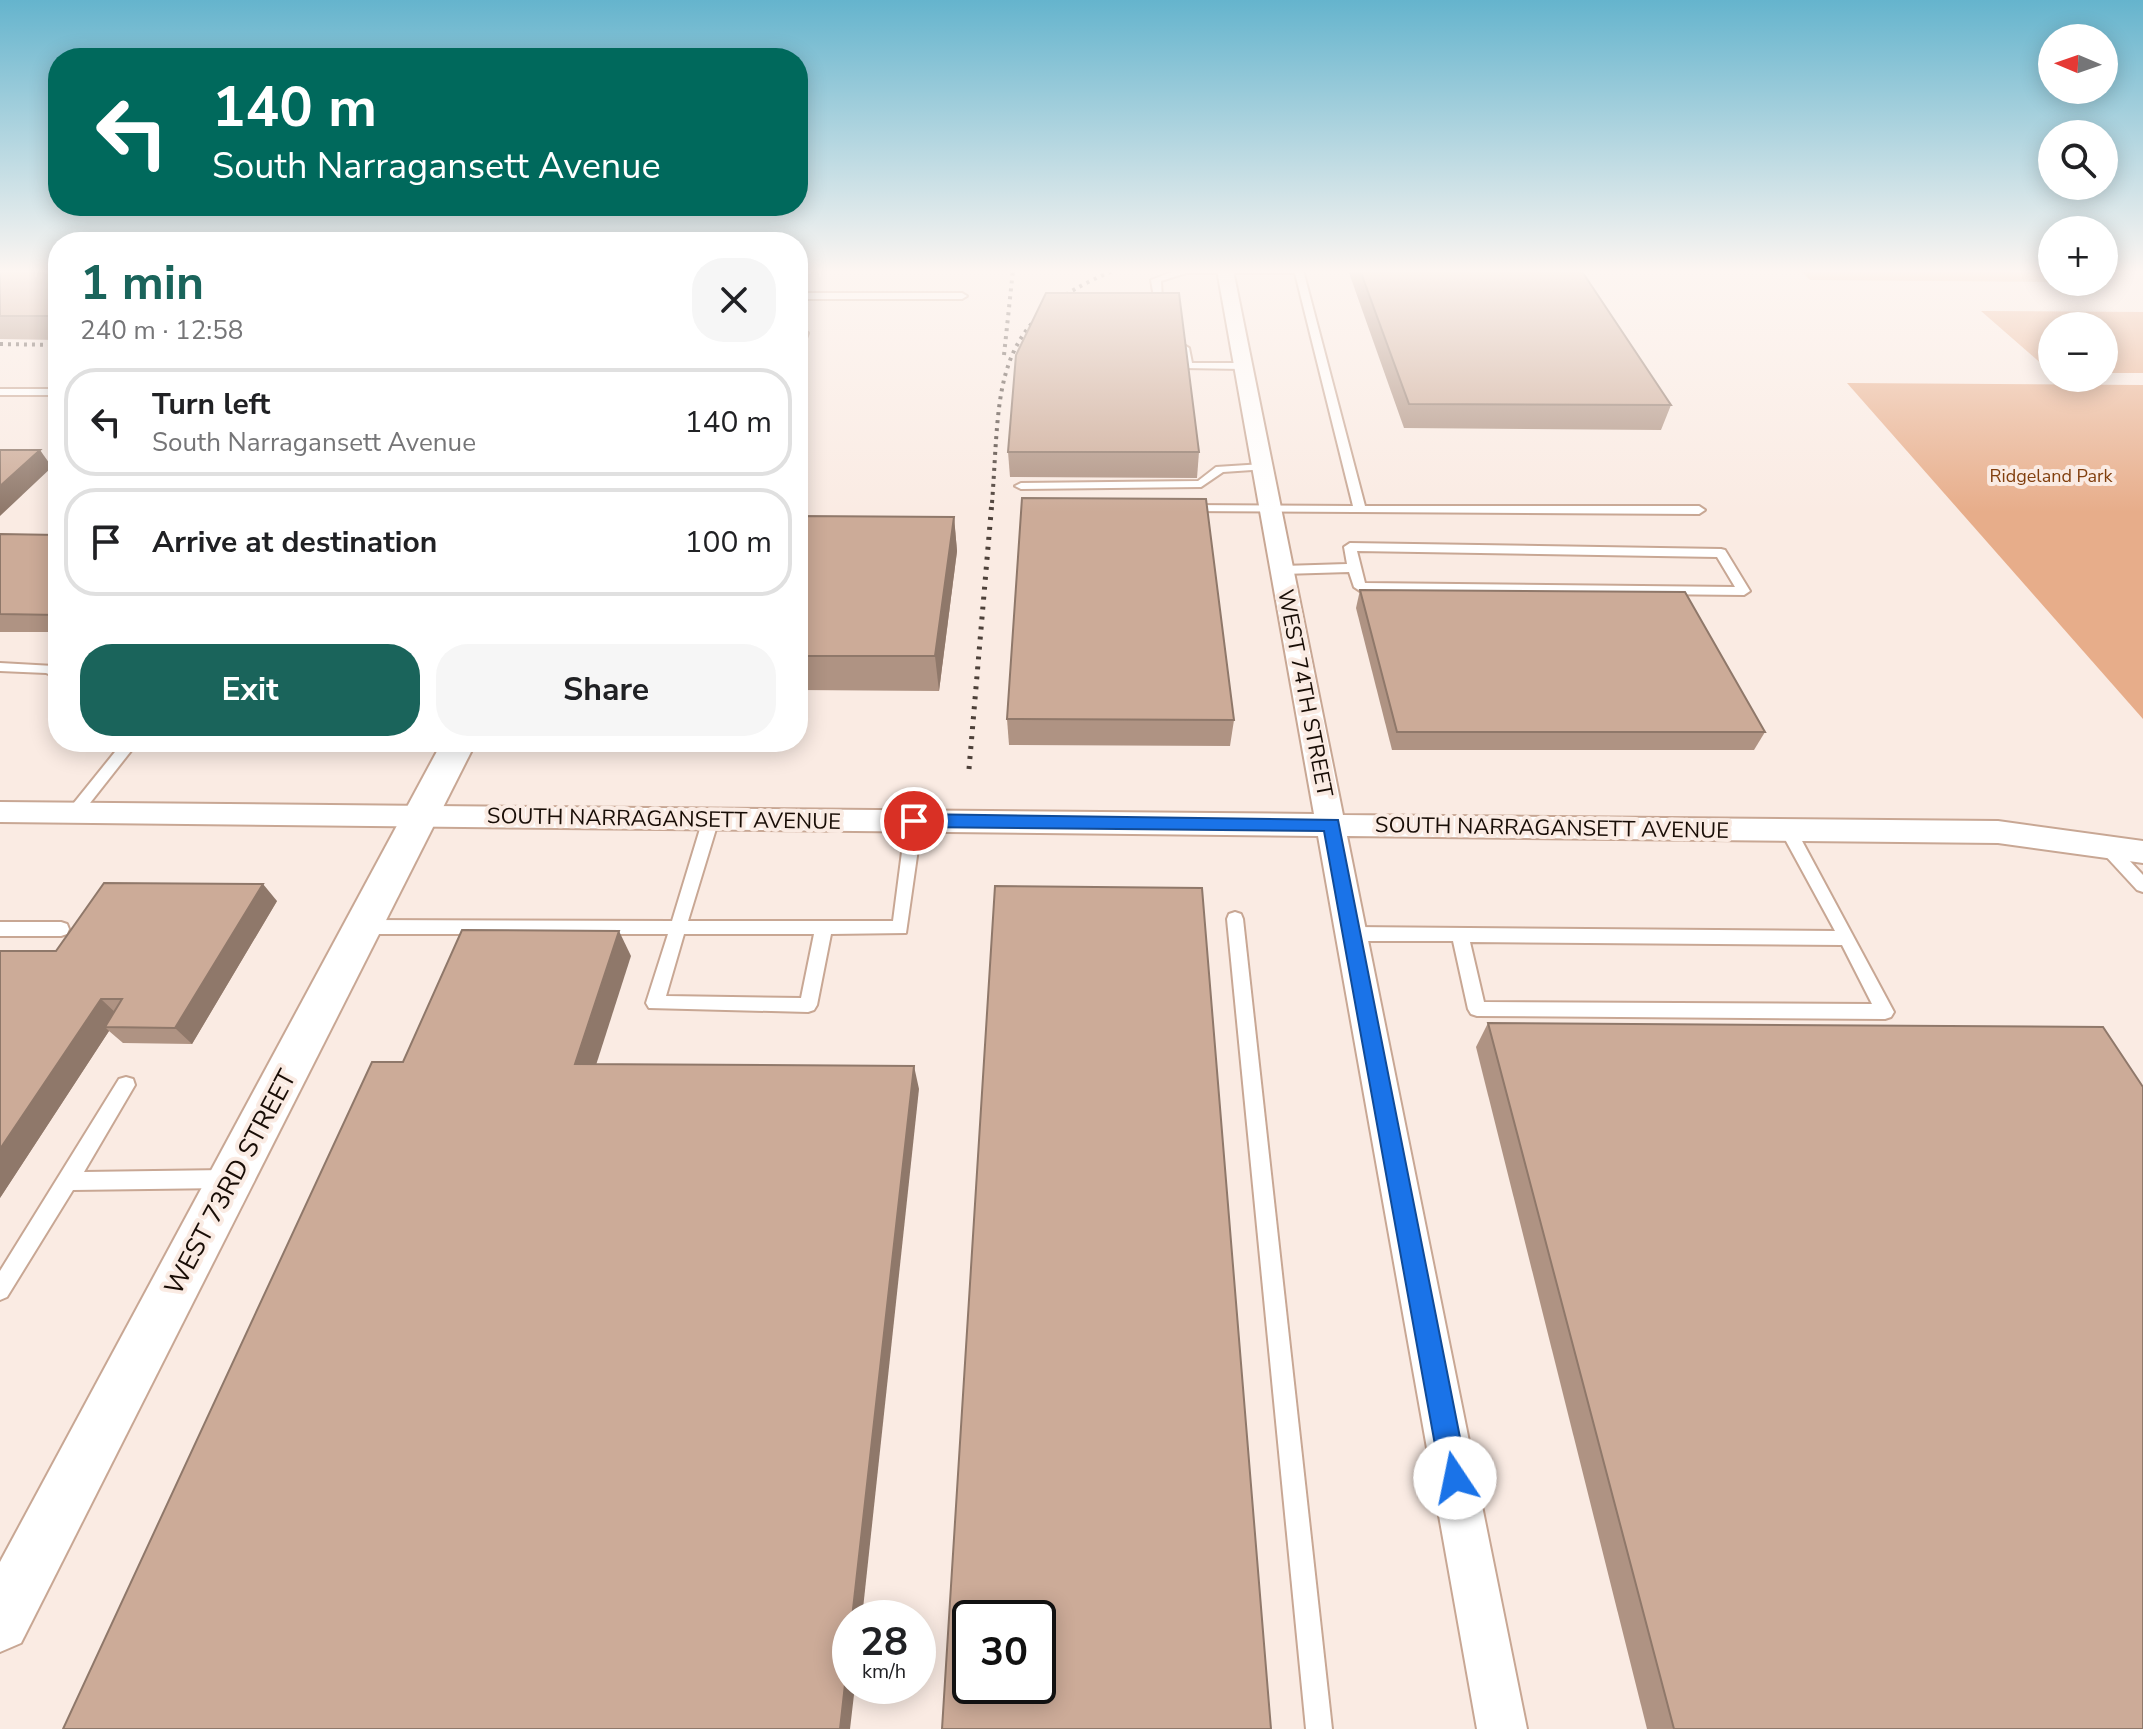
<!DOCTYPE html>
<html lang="en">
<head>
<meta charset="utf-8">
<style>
  body { margin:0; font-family:"Nunito Sans",sans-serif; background:#f6f6f6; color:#202124; height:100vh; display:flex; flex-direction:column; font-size:30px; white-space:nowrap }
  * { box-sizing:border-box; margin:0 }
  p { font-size:26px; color:#757577 }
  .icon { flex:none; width:44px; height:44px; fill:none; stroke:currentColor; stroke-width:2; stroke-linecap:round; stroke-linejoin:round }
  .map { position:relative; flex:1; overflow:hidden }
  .details { position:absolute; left:48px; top:232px; width:760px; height:520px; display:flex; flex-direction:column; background:#fff; border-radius:32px; box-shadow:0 4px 20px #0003 }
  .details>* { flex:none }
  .guide { position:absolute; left:48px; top:48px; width:760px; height:168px; border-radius:32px; box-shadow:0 4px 20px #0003; background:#00695c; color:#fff; overflow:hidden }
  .needle { width:52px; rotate:272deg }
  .controls { position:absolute; left:2038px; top:24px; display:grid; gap:16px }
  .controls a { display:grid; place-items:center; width:80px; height:80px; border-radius:50%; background:#fff; box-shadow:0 4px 20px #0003; font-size:40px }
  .speed { position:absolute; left:832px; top:1600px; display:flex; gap:16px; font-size:40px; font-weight:700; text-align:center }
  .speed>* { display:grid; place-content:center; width:104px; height:104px; border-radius:50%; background:#fff; box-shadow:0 4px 20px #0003; line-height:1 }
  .speed small { font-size:20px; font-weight:400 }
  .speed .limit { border:4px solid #111; border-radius:12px; background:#fff; color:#111 }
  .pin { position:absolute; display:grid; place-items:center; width:68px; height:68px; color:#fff; margin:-34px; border:4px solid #fff; border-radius:50%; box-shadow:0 2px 8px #0007 }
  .me { position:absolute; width:88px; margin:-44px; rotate:349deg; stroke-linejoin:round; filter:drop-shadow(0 0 6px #0008) }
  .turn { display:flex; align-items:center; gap:28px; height:168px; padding:0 32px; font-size:36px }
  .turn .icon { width:104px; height:104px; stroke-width:2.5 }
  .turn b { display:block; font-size:56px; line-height:68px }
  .round { display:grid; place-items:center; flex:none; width:84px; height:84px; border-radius:32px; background:#f6f6f6 }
  .overview { display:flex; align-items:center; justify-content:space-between; height:136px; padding:0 32px }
  h1 { font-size:48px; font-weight:700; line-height:60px; color:#1a645b }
  .action { display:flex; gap:16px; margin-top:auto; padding:16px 32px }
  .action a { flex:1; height:92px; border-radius:32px; background:#1a645b; color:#fff; font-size:32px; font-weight:700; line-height:92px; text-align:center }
  .action a+a { background:#f6f6f6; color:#202124 }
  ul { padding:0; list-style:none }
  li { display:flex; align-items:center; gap:24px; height:108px; margin:0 16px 12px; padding:0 16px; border:4px solid #e0e0e0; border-radius:32px }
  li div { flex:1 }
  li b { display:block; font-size:30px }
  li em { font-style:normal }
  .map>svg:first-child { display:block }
  .green { fill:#e7ad8a }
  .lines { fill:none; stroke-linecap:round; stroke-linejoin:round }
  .service-casing { stroke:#c8a794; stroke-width:4 }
  .minor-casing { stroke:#c8a794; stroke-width:4 }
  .tertiary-casing { stroke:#c8a794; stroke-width:4 }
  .service { fill:#fff; fill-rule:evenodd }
  .minor { fill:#fff; fill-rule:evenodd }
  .tertiary { fill:#fff; fill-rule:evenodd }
  .rail-far1 { stroke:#4c4039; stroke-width:4; stroke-dasharray:3 5; stroke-linecap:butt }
  .rail { stroke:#4c4039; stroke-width:5; stroke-dasharray:3 7; stroke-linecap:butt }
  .wall { fill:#af9383 }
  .shaded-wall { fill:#8f786a }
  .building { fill:#ccab98; stroke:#8f786a; stroke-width:2; fill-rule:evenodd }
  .route { fill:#1a73e8; stroke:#114b97; stroke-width:2 }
  .labels { text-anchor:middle; stroke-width:8; stroke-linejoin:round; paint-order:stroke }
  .far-park-label { font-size:18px; fill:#813f0e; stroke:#faebe3 }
  .street-label { font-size:22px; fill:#180d06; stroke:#faebe3 }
  .near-street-label { font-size:26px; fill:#180d06; stroke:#faebe3 }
</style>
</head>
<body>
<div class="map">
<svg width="2143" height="1729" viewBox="0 0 2143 1729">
  <rect width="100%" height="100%" fill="#faebe3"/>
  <g class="green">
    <path d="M1800 270H2052V282L1810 280Z"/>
    <path d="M1981 311 2143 312V373H2104V326H2052L2051 372Z"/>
    <path d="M1847 383 2143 385V719Z"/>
  </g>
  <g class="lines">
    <g class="service-casing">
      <g id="service">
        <path d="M1177 270H1303L1365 506H1699L1705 510 1699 514 1184 511V507L1188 505 1353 506 1295 273H1186L1161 281 1162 299 1175 302V306L1155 303 1151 280Z"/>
        <path d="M798 293H962L967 296 962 299H798Z"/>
        <path d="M798 330 808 333 803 346 798 349Z"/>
        <path d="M1184 345 1189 348 1192 363H1243L1248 366 1243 369 1183 368 1179 348Z"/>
        <rect x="0" y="389" width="58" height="6"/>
        <path d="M1263 464 1269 467 1267 469 1223 472 1201 487 1021 489 1015 486 1021 483 1198 481 1216 467Z"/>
        <path d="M1350 543 1721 549 1725 550 1750 591 1744 595 1360 591 1354 587 1349 572 1283 574 1277 570 1283 566 1347 564 1344 547ZM1357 551 1717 557 1735 587 1365 583Z"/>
        <path d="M0 663 54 666 58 668V678L46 673 0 671Z"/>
        <path d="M123 742H138L79 817H69L66 813 69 809Z"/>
        <path d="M711 813 719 819 688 921H893L906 821 909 817H919L922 821 906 933 831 934 817 1005 814 1010 808 1012 649 1008 646 1003 668 934H364L358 932 356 927 358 922 364 920 672 921 703 819ZM684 934H814L801 998 666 996Z"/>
        <path d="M1788 824 1794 826 1894 1012 1891 1017 1885 1019 1477 1016 1471 1014 1468 1009 1453 941H1353L1347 939 1345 934 1347 929 1353 927 1835 931 1780 830ZM1470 942 1842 945 1872 1004 1484 1002Z"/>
        <path d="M2107 841 2113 843 2143 875V892L2137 890 2101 851 2099 847 2101 843Z"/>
        <path d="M1235 912 1241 914 1243 919 1332 1729H1306L1227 919 1229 914Z"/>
        <path d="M0 922H61L67 924 69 929 67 934 61 936H0Z"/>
        <path d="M126 1077 133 1079 135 1085 84 1172 225 1170 232 1172 235 1179 232 1186 225 1188 73 1190 7 1297 0 1300V1271L119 1079Z"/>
      </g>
    </g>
    <g class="minor-casing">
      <path id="minor" d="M1217 270H1233L1343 815 1998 821 2143 841V863L1998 843 1347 836 1527 1729H1477L1318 836 0 822V802L1314 814Z"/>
    </g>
    <g class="tertiary-casing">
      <path id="tertiary" d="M442 742H476L21 1643 0 1652V1562Z"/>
    </g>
    <use href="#service" class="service"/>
    <use href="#minor" class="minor"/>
    <use href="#tertiary" class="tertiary"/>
    <g class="rail-far1">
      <path d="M0 344 58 345"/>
      <path d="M1004 355 1013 270"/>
      <path d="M992 503C1001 385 989 321 1115 270"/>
    </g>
    <path class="rail" d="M969 769 992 501"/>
  </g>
  <g class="wall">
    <path d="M0 270H58V340L0 339Z"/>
    <path d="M798 270H988L987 272H798Z"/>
    <path d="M1348 270H1581L1671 405 1661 430 1404 428Z"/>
    <path d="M1008 452H1199L1197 478 1010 477Z"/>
    <path d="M798 516 954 517 957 551 939 691 798 690Z"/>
    <path d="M0 534 58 535V632H0Z"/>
    <path d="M1360 590 1765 732 1754 750H1392L1356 608Z"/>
    <path d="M1007 719 1234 720 1230 746 1009 745Z"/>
    <path d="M277 901 192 1044 123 1043 109 1031 0 1198 56 951Z"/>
    <path d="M1488 1023 2143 1729H1647L1476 1047Z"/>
  </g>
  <g class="shaded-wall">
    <path d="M40 450 52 467 0 516V486Z"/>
    <path d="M954 517 957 551 939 691 935 656Z"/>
    <path d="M263 884 277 901 192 1044 175 1028Z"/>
    <path d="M619 931 631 956 589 1087 575 1064Z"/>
    <path d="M101 999 119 1016 105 1027 109 1031 0 1198V1149Z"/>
    <path d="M914 1066 919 1089 862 1618H852Z"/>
    <path d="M850 1639V1686H855L850 1729H840Z"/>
  </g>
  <g class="building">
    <rect x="0" y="270" width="58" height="46"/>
    <path d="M1360 270H1581L1671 405 1409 404Z"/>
    <path d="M1046 293H1179L1199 452H1008L1016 355Z"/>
    <path d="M0 450H40L0 486Z"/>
    <path d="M1022 498 1206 499 1234 720 1007 719Z"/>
    <path d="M798 516 954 517 935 656H798Z"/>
    <path d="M0 534 58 535V615L0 614Z"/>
    <path d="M1360 590 1685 592 1765 732H1397Z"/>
    <path d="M104 883 263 884 175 1028 105 1027 122 999H101L0 1149V951H56Z"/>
    <path d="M995 886 1202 888 1271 1729H942ZM970 1618H1038V1686H970Z"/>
    <path d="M462 930 619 931 575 1064 914 1066 852 1618H850V1639L840 1729H63L372 1062H403Z"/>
    <path d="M1488 1023 2103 1027 2143 1087V1729H1674Z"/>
  </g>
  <linearGradient id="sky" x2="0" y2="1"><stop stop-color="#65b4cd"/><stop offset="0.53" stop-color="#fdf6f2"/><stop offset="1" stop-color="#fdf6f2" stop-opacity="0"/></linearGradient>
  <rect width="2143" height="512" fill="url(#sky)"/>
  <path class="route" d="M914 814 1338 820 1468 1478 1464 1488 1455 1492 1445 1488 1441 1478 1324 831 914 827 905 821Z"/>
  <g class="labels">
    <g class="far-park-label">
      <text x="2051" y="482">Ridgeland Park</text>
    </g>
    <g class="street-label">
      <text transform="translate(1306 693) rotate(79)" y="8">WEST 74TH STREET</text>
      <text transform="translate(664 818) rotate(1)" y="8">SOUTH NARRAGANSETT AVENUE</text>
      <text transform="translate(1552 827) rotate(1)" y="8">SOUTH NARRAGANSETT AVENUE</text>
    </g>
    <g class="near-street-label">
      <text transform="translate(230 1182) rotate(-62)" y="9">WEST 73RD STREET</text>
    </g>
  </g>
</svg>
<div class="controls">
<a><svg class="needle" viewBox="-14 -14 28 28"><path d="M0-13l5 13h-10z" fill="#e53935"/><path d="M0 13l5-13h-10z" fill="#757577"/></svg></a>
<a><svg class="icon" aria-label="search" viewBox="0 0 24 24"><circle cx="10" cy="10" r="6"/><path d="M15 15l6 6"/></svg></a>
<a>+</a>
<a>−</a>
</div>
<div class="speed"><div>28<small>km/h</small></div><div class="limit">30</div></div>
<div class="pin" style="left:914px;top:821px;background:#d93025"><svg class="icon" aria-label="arrive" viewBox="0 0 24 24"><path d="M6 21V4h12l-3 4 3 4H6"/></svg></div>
<svg class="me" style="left:1455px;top:1478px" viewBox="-20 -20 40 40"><circle r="19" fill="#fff"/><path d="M0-13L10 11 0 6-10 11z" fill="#1a73e8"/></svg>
<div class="guide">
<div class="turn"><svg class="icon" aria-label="left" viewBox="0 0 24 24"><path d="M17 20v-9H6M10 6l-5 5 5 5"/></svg><div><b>140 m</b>South Narragansett Avenue</div></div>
</div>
<section class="details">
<div class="overview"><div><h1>1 min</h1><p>240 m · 12:58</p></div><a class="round"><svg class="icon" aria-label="close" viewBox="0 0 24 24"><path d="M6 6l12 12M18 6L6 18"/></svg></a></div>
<ul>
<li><svg class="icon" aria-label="left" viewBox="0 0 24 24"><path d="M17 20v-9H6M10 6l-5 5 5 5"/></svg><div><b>Turn left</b><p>South Narragansett Avenue</p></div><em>140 m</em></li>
<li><svg class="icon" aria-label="arrive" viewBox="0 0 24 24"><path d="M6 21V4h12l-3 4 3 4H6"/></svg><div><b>Arrive at destination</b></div><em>100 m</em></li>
</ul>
<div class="action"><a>Exit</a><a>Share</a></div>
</section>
</div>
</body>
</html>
